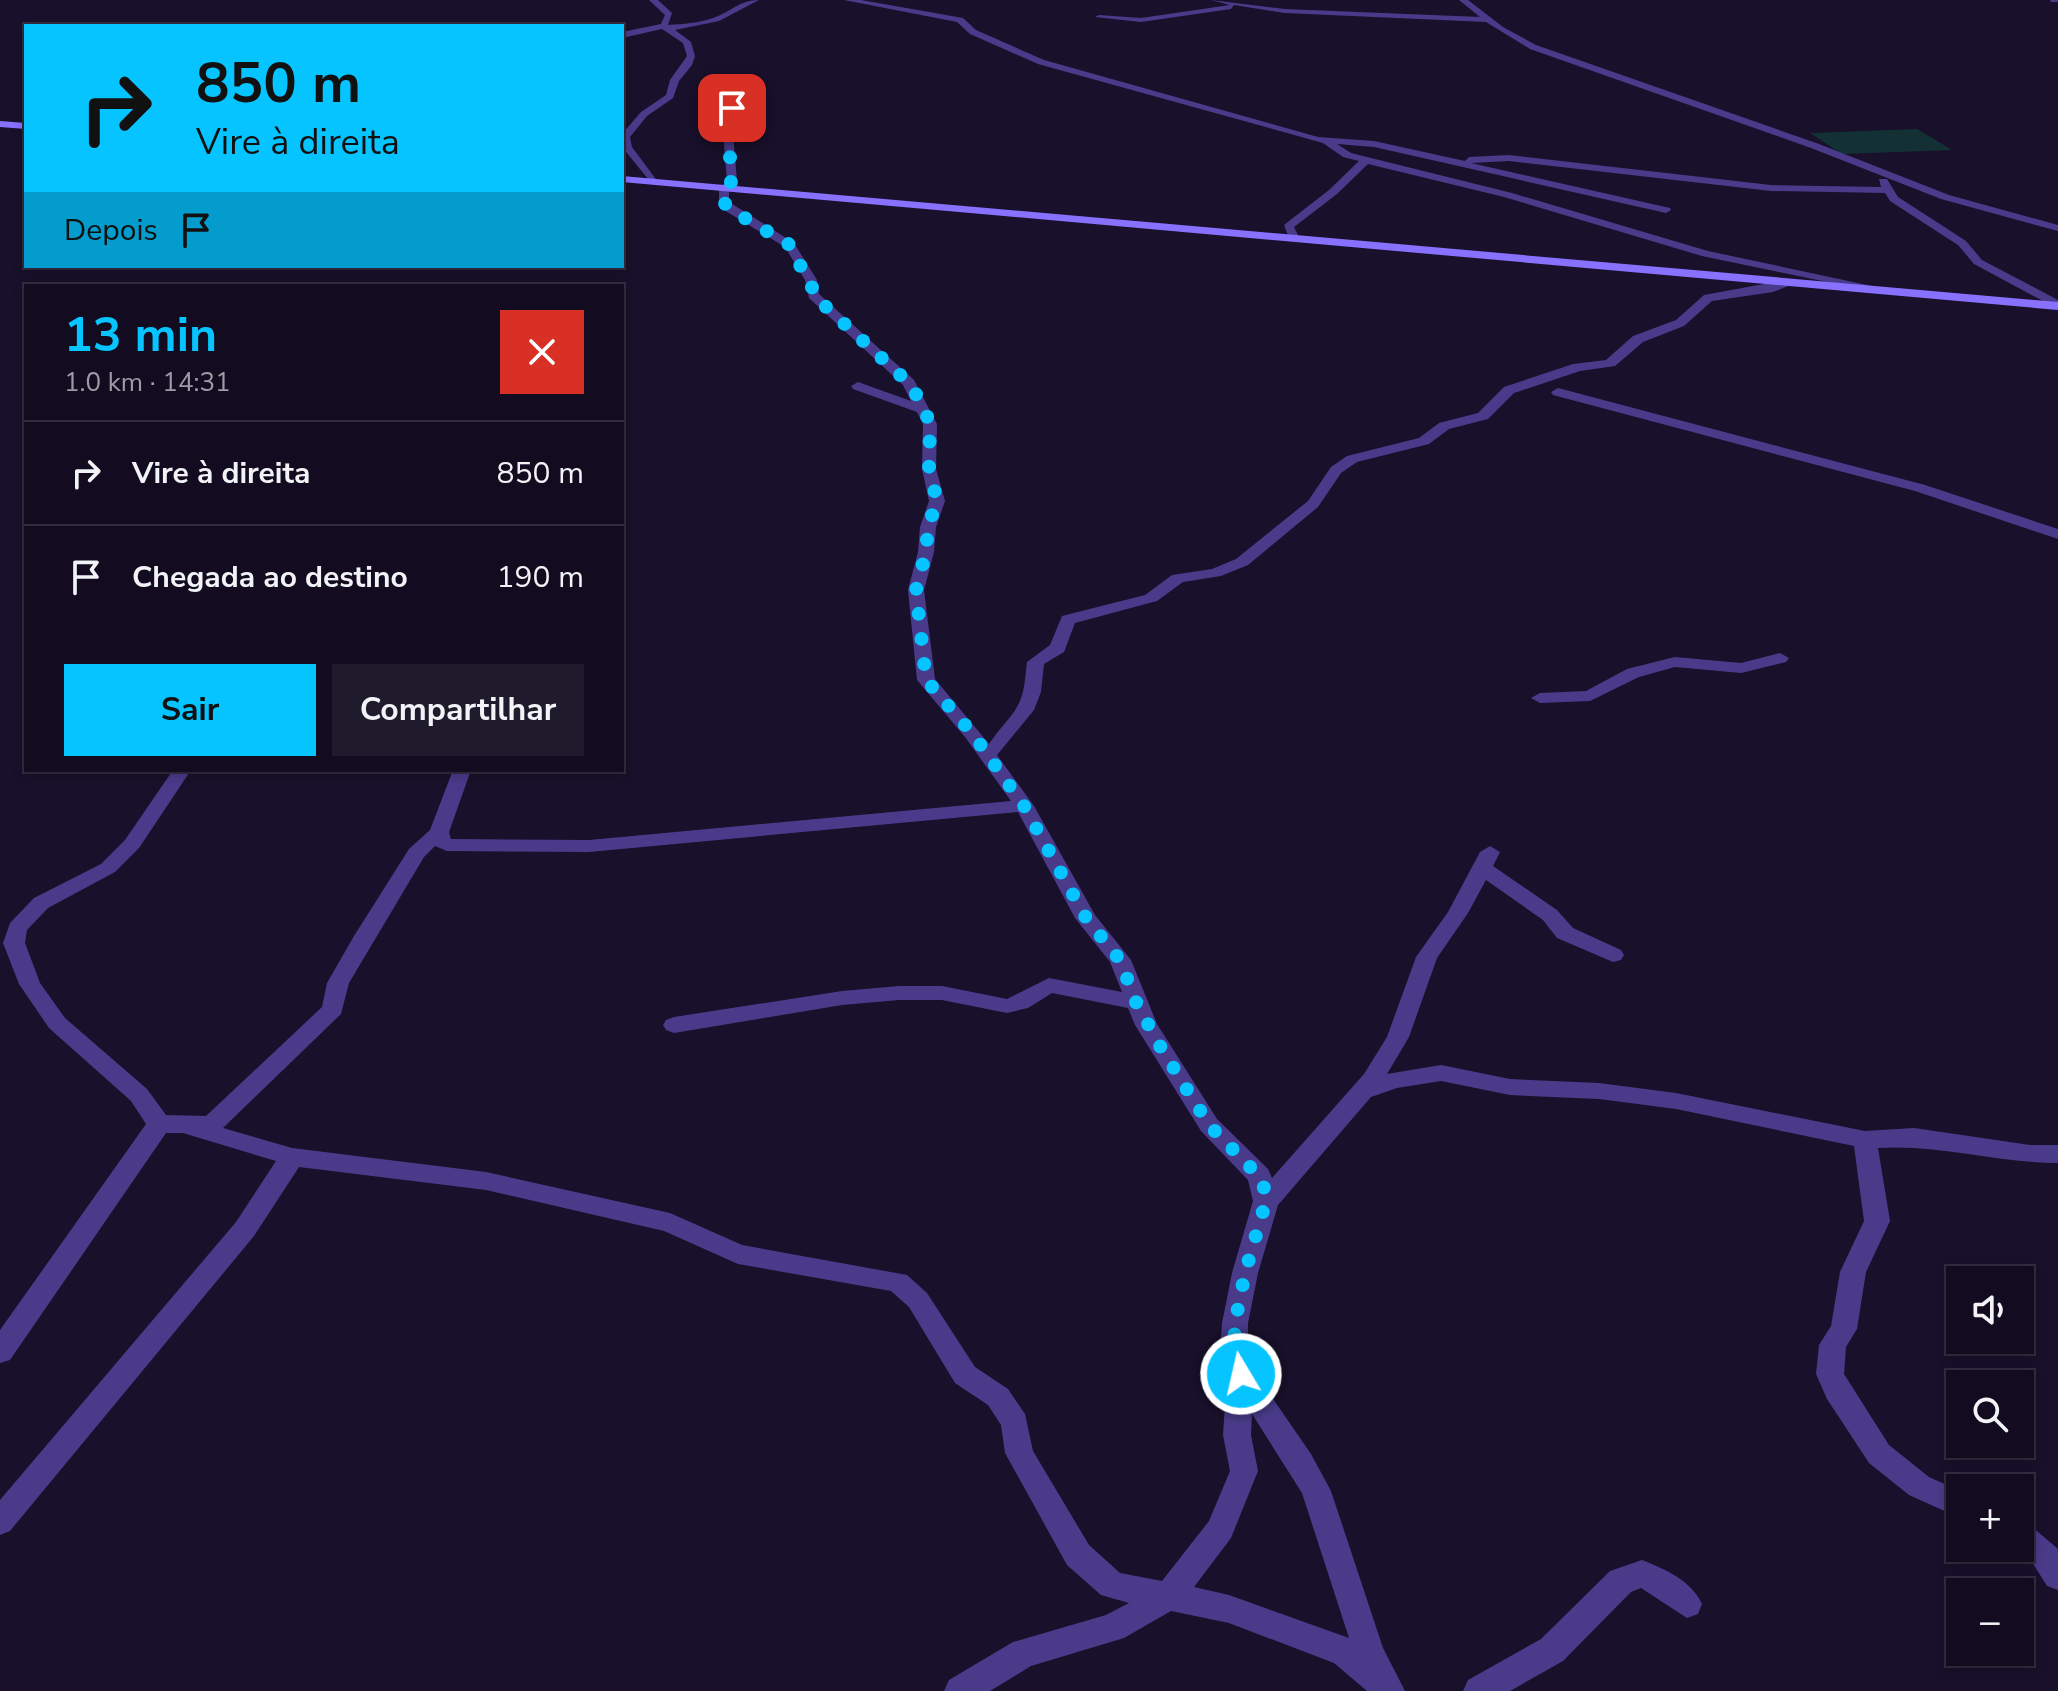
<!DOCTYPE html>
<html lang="pt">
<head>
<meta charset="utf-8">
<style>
  body { margin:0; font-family:"Nunito Sans",sans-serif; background:#201a2d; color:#f1f3f6; height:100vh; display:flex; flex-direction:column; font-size:30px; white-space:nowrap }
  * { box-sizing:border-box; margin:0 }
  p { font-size:26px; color:#9d9ba5 }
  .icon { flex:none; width:44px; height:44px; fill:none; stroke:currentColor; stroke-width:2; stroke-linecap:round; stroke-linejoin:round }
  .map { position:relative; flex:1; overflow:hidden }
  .drawer { position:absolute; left:24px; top:284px; width:600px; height:488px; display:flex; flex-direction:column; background:#130c20; border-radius:0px; box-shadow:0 4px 12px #0003,0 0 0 2px #322c3e }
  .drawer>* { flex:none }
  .hud { position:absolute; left:24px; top:24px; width:600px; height:244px; border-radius:0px; box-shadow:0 4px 12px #0003,0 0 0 2px #322c3e; background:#06c4ff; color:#111; overflow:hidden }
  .buttons { position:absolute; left:1946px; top:1266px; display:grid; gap:16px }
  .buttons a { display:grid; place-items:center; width:88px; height:88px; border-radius:0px; background:#130c20; box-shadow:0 4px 12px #0003,0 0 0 2px #322c3e; font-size:40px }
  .pin { position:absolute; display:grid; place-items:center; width:68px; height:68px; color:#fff; margin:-34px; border-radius:16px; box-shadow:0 4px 12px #0006 }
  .me { position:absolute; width:88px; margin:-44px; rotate:351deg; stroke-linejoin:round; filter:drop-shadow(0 0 6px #0008) }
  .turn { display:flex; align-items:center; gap:28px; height:168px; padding:0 40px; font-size:36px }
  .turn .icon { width:104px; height:104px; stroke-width:2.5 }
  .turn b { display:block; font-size:56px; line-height:68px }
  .then { display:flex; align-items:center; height:76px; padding:0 40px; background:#0003; gap:16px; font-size:30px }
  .round { display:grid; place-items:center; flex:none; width:84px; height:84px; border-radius:0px; background:#201a2d }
  .headline { display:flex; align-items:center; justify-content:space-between; height:136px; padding:0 40px }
  h1 { font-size:48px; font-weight:700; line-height:60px; color:#06c4ff }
  .action { display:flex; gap:16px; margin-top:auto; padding:16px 40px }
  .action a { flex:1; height:92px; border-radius:0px; background:#06c4ff; color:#111; font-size:32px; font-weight:700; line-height:92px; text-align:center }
  .action a+a { background:#201a2d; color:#f1f3f6 }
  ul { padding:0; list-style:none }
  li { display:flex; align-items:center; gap:24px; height:104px; padding:0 40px; border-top:2px solid #322c3e }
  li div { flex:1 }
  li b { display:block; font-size:30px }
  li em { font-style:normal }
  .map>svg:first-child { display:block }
  .green { fill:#133135 }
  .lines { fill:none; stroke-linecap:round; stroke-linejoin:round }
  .street { fill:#493b8a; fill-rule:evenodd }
  .secondary { fill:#8871ff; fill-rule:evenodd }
  .route { stroke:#06c4ff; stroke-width:14; stroke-dasharray:0 25.2 }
</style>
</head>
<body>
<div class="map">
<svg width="2058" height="1691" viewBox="0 0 2058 1691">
  <rect width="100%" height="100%" fill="#19102b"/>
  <path class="green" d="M1917 129 1952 150 1842 154 1810 133Z"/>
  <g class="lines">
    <g class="street">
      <path d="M649 0H658L672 13 668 25C683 24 699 23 713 18 731 12 739 0 759 0L719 21 675 30 691 42 695 56 692 65 679 81 673 98 647 116 630 137 632 147 658 182 653 185 622 147V134L641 112 666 95 670 80 687 56 683 43 662 29 622 38V32L661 24 665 15Z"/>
      <path d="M844 0H861L963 18 976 30 1044 60 1318 137 1374 141 1465 161 1469 157 1509 155 1771 185 1881 187 1879 179H1887L1898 197 1966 241 1982 260 2058 300V309L1974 264 1958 245 1890 201 1885 193 1771 191 1509 161 1471 163 1670 208 1671 210 1666 213 1374 147 1337 144 1351 153 1512 193 1708 251 1886 289 1880 293 1702 256 1504 197 1368 164 1337 194 1294 227 1300 239 1290 241 1284 225 1329 190 1359 161 1343 157 1323 143 1038 64 970 34 957 22Z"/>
      <path d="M1211 0 1285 9 1480 17 1459 0H1468L1503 27 1536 45 1819 144 1949 195 2058 225V231L1941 199 1811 148 1530 49 1486 22 1285 13 1234 5 1231 9 1141 22 1095 17 1099 15 1141 18 1230 5Z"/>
      <path d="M2050 0H2058V2H2051Z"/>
      <path d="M735 92 740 95 732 121 737 181 729 192V202L794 243 817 280 819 294 914 380 937 424 936 469 945 501 936 527 934 552 924 590 935 679 989 744C998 730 1010 719 1017 707 1025 694 1025 677 1027 662L1050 645 1062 616 1145 595 1172 575 1212 569 1236 559 1308 501 1331 467 1347 456 1419 438 1439 423 1478 413 1504 387 1573 364 1606 360 1633 336 1676 320 1704 295 1791 279V285L1773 292 1712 301 1684 326 1643 342 1615 366 1580 371 1514 393 1488 419 1449 429 1429 444 1357 462 1341 473 1318 507 1248 565 1221 576 1183 582 1157 601 1075 623 1064 652 1044 664 1041 692 1034 710 997 755 1034 806 1095 915 1131 960 1157 1024 1217 1119 1268 1169 1272 1178 1364 1074 1387 1037 1416 957 1448 912 1480 852 1490 846 1500 852 1493 866 1557 910 1573 928 1621 950 1624 955 1621 960 1613 962 1557 938 1543 920 1486 880 1468 913 1437 958 1409 1037 1387 1074 1441 1065 1510 1079 1599 1083 1676 1093 1865 1131 1914 1128 2030 1145H2058V1163C1997 1163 1939 1144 1878 1148L1890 1221 1866 1272 1857 1329 1846 1347 1844 1374 1889 1445 1929 1477 1960 1491V1518L1909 1495 1869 1463 1827 1399 1816 1374 1819 1345 1831 1326 1840 1272 1864 1221 1854 1146 1676 1109 1599 1099 1510 1095 1441 1081 1397 1088 1371 1097 1278 1205 1258 1273 1248 1323V1352L1253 1370 1311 1454 1331 1491 1383 1648 1405 1691H1367L1334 1663 1229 1623 1171 1611 1124 1638 1031 1666 990 1691H944L949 1680 1013 1642 1106 1615 1129 1603 1101 1595 1067 1565 1005 1453 1001 1425 988 1405 955 1383 909 1307 891 1291 738 1264 664 1231 486 1190 299 1167 254 1236 10 1531 0 1535V1500L236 1222 276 1161 183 1133H166L10 1360 0 1363V1330L146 1124 131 1101 49 1028 19 984 3 943 10 923 34 898 101 864 125 840 173 770H191L139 848 115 872 48 908 27 930 25 943 40 983 65 1018 147 1089 166 1115 206 1116 322 1007 327 983 354 936 409 849 430 830 453 770H471L449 832 451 839 589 840 1011 801 965 737 917 680 908 590 918 552 920 527 929 501 922 469 923 424 917 412 853 389 851 386 858 382 911 401 903 385 809 298 805 280 785 247 724 210 719 202V188L727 181 722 121 730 95ZM1018 812 1075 918 1110 962 1122 992 1049 978 1007 999 942 986H899L842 991 674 1017 666 1020 663 1025 666 1030 674 1033 842 1005 899 1000H942L1007 1013 1028 1008 1052 993 1128 1008 1135 1025 1201 1131 1248 1180 1253 1201 1232 1273 1222 1323 1220 1352 1227 1374 1223 1435 1230 1471 1209 1521 1162 1581 1120 1573 1089 1545 1033 1451 1025 1414 1008 1389 975 1367 927 1293 907 1275 742 1245 670 1213 486 1172 292 1148 223 1128 341 1014 349 983 424 857 435 846 447 851 589 852ZM1252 1414 1302 1493 1349 1638 1229 1595 1194 1587 1231 1538 1258 1471 1251 1435Z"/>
      <path d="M1558 388 1925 485 2058 529V539L1915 491 1553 395 1551 392Z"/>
      <path d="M1780 653 1789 658 1786 662 1741 673 1675 667 1639 677 1590 701 1540 703 1531 698 1540 693 1586 691 1627 669 1675 657 1741 663Z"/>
      <path d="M2020 1522 2031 1526 2058 1549V1590L2047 1586 2032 1562 2014 1548H2020Z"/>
      <path d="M1642 1560C1665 1569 1692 1581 1702 1604L1698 1614 1687 1618 1641 1588 1631 1592 1563 1661 1510 1691H1463L1468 1680 1541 1639 1610 1571Z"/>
    </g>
    <g class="secondary">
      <path d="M0 121 26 123V129L0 127Z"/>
      <path d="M622 176 2058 302V310L622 182Z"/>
    </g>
  </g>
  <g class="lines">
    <path class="route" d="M732 108 727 121 732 181 724 188V202L728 208 790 245 796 260 811 280 813 295 909 383 922 404 930 424 929 469 937 501 928 527 926 552 916 590 926 680 972 733 1024 806 1086 918 1120 960 1136 1002 1160 1046 1209 1125 1259 1176 1264 1188 1266 1201 1245 1273 1235 1323 1234 1352 1241 1374"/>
  </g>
</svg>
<div class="buttons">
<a><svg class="icon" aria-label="sound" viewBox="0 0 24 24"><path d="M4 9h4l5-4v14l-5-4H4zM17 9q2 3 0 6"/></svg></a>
<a><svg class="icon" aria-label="search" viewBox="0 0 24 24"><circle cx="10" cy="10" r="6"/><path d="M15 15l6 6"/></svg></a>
<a>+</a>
<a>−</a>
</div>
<div class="pin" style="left:732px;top:108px;background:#d93025"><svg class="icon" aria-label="arrive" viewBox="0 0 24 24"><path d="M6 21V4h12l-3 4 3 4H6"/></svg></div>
<svg class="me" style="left:1241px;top:1374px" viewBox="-20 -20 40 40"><circle r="17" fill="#06c4ff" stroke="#fff" stroke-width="3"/><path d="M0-11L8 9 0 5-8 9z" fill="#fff"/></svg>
<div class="hud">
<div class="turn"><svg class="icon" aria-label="right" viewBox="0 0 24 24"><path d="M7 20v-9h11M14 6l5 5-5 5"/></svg><div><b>850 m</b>Vire à direita</div></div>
<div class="then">Depois<svg class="icon" aria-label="arrive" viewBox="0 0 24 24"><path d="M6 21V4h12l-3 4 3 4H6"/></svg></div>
</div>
<section class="drawer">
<div class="headline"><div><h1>13 min</h1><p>1.0 km · 14:31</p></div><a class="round" style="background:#d93025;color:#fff"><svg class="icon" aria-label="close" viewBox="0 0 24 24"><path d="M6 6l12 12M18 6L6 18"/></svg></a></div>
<ul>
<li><svg class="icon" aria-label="right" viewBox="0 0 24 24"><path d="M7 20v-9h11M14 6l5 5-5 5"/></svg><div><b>Vire à direita</b></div><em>850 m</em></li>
<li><svg class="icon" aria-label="arrive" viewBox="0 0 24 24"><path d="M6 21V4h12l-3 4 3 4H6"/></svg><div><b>Chegada ao destino</b></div><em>190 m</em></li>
</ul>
<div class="action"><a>Sair</a><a>Compartilhar</a></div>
</section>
</div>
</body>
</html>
